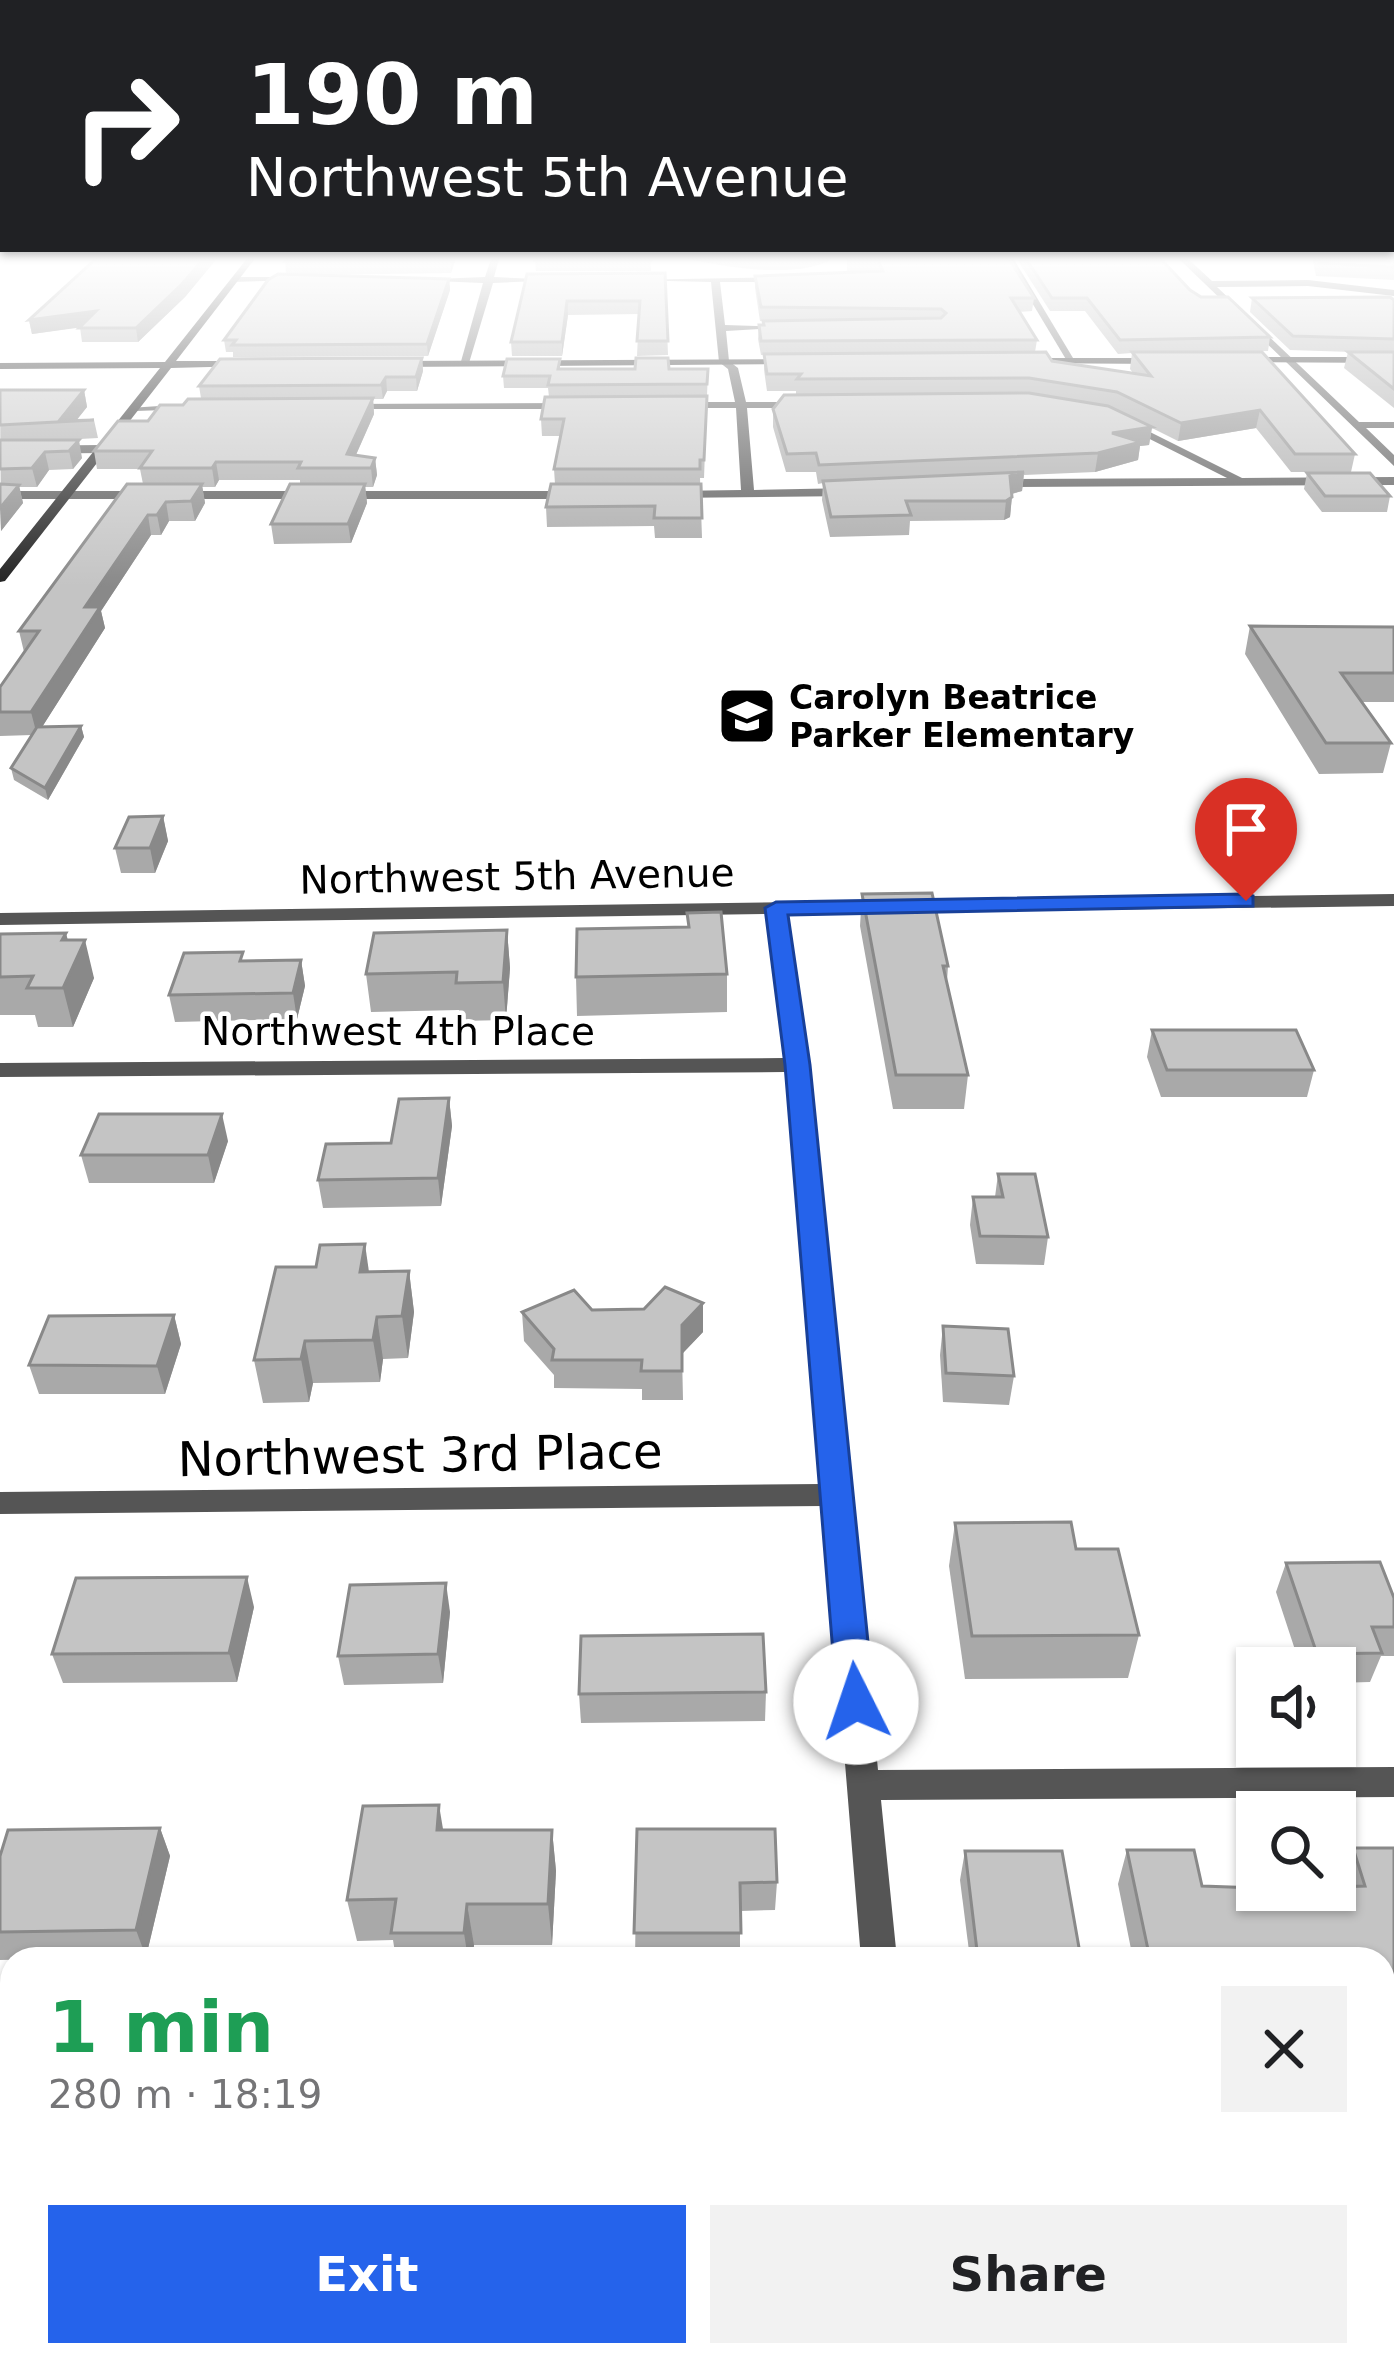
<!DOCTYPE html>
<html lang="en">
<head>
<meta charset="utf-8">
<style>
  body { margin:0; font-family:"DejaVu Sans",sans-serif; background:#f2f2f2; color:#202124; height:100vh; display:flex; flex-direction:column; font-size:45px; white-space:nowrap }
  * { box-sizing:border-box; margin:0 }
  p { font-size:39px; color:#757577 }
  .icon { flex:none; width:66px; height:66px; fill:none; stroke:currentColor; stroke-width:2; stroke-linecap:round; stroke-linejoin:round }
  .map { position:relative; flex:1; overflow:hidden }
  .drawer { position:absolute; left:0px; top:1947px; width:1395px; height:420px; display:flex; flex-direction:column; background:#fff; border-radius:36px 36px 0 0; box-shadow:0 3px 9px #0004 }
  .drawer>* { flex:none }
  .hud { position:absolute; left:0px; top:0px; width:1395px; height:252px; box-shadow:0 3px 9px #0004; background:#202124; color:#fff; overflow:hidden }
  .buttons { position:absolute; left:1236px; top:1647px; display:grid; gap:24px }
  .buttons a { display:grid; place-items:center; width:120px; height:120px; border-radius:0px; background:#fff; box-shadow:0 3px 9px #0004; font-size:60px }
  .pin { position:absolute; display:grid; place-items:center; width:102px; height:102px; color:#fff; margin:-123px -51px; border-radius:50% 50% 50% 0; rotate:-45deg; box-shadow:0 0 12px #0007 }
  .pin .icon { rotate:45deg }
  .me { position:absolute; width:132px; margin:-66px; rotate:356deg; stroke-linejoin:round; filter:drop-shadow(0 0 9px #0008) }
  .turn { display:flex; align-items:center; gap:42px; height:252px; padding:0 48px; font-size:54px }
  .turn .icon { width:156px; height:156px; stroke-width:2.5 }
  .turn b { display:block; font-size:84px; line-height:102px }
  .round { display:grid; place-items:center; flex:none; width:126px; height:126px; border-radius:0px; background:#f2f2f2 }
  .headline { display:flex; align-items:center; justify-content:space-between; height:204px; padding:0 48px }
  h1 { font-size:72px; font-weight:700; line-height:90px; color:#1e9e55 }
  .primary-button { display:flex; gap:24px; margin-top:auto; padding:24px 48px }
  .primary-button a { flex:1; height:138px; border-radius:0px; background:#2563eb; color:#fff; font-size:48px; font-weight:700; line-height:138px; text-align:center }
  .primary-button a+a { background:#f2f2f2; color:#202124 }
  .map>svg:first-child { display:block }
  .water { fill:#a3a3a3 }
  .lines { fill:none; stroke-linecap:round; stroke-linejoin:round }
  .street { fill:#555; fill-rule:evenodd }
  .secondary { fill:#222; fill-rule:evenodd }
  .wall { fill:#a9a9a9 }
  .shaded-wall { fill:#898989 }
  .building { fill:#c4c4c4; stroke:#898989; stroke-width:3 }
  .route { fill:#2563eb; stroke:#184099; stroke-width:3 }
  .labels { text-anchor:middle; stroke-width:9; stroke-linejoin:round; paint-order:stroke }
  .far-poi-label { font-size:33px; font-weight:bold; fill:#000; stroke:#fff; text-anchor:start }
  .street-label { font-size:39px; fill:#000; stroke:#fff }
  .near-street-label { font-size:48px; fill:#000; stroke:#fff }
</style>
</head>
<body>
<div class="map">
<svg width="1394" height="2367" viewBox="0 0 1394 2367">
  <rect width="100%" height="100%" fill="#fff"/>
  <path class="water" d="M675 256H838C800 282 718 266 675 256Z"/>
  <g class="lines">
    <g class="street">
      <path d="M492 256H500L494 277 561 280 493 283 469 363 460 365 483 283 411 280 485 277Z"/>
      <path d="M1004 256H1012L1076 363 1067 361Z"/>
      <path d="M1176 256H1185L1212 281 1308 280 1394 290V296L1308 286 1217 287 1359 422H1394V428H1366L1394 455V466Z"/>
      <path d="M234 277H298L303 280 231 282Z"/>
      <path d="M787 277 784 282H720L725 325 794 327 726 331 729 361 738 368 746 402H808L814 405 808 408H747L754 490 852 488 858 492 852 496 667 498 665 495 671 491 741 490 736 408H674L668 405 674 402H735L728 369 719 362 711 282 627 280Z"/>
      <path d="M190 404 194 409 135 411 129 408Z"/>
      <path d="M344 404 574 403 580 406 574 409H340Z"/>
      <path d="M1122 418 1242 478 1394 477V485L994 487 988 483 994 479 1227 478 1118 423Z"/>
      <path d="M0 446 102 445 108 449 102 453 0 454Z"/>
      <path d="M0 491H582L588 495 582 499H0Z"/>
      <path d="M1394 894V906L787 914C825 1199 851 1484 878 1770L1394 1767V1797L881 1800 897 1959H861L824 1506 0 1514V1492L822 1484 785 1072 0 1077V1063L784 1058 767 914 0 925V913Z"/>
      <path d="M163 2355H207L205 2367H161Z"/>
      <path d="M896 2355H940L941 2367H897Z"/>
    </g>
    <g class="secondary">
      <path d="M249 256H257L176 361H244L248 366 171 368 5 581 0 582V569L160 368 0 369V363L165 362Z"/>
      <path d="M1238 357H1394V363L1234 362Z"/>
      <path d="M1022 358H1162L1167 361 1162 364 1018 363Z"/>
      <path d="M796 359 800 364 392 367 387 364 392 361Z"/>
    </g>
  </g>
  <g class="wall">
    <path d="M0 256H219L185 297 138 342H82L80 327 32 334 29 320 98 256 0 260Z"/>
    <path d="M289 256H455V261L451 273 309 275 449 279 450 290 428 356 233 357V352H226L224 340 286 274 285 261Z"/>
    <path d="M650 256 651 271H536L535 260Z"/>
    <path d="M1007 256 1034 298 1032 311 1019 312 1037 340 1035 352 1052 361 1133 373 1130 369 1132 353 1118 354 1085 311H1050L1015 256H1158L1190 290 1270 337 1268 351 1212 352 1355 454 1351 472H1291L1256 428 1178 441 1152 428 1149 445 1140 446 1138 460 1095 472 1024 475 1022 491 1012 494 1010 517 1004 520 910 521 909 535 830 537 822 500 823 483 818 484 816 472H786L773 427V409L796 395V391H767L764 370V355H761L758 339 759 325 773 321H760L755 288V276L876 271H847V258Z"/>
    <path d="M1312 256H1394V280L1316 276Z"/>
    <path d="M665 273 668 355 637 356 639 314 568 315 562 356H512L511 342 527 274Z"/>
    <path d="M1252 298 1394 300V408L1344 368 1348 352H1352L1290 350 1250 312Z"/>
    <path d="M422 358 423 371 417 391H387L383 399H373L374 414 356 455 375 458 377 475 373 487H365L367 503 351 543 274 544 271 524 300 484V480H219L215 487H202L205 503 195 521H169L161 535H151L101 611 105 628 42 727 81 726 84 737 48 800 14 780 11 768 32 735 0 736V687L24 652 19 631 143 484 140 469H97L94 451 148 421 201 398 199 386Z"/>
    <path d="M560 359V369H708L704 478H700L702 538H655L654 526 547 527 546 507 555 484 554 469 560 436H542L541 419 549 397 548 388H504L503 376Z"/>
    <path d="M0 390H84L87 407 76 420H94L98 438 62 440 82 458 73 469 49 470 37 487H19L23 503 1 531Z"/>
    <path d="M1307 473 1390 496 1387 512H1322L1304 489Z"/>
    <path d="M1250 626 1394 627V702H1361L1391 743 1383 773 1319 774 1245 654Z"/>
    <path d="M163 816 168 841 155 873H121L115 848Z"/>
    <path d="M862 894 948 966 947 981 968 1075 964 1109H893L860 926Z"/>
    <path d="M687 913 727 974V1012L577 1016 576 977 688 927Z"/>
    <path d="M507 930 510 968 506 1020 460 1021 459 1010 371 1012 366 974Z"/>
    <path d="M0 934 68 940 94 978 73 1027H38L35 1015H0Z"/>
    <path d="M301 960 305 986 297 1019 175 1022 169 995Z"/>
    <path d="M1152 1030 1314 1070 1307 1097H1161L1147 1057Z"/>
    <path d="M449 1098 452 1126 441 1206 323 1208 318 1180 391 1143Z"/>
    <path d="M228 1141 214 1183H89L81 1155Z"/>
    <path d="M998 1174 1048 1237 1044 1265 976 1264 970 1225 973 1197H995Z"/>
    <path d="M369 1271H409L414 1312 408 1358 383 1359 380 1382 313 1383 309 1402 263 1403 254 1360Z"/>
    <path d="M592 1310 703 1332 682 1354 683 1400H642V1389L554 1388V1375L524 1341 522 1312Z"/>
    <path d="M174 1315 181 1344 165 1394H39L29 1365Z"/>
    <path d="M943 1326 1014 1376 1009 1405 943 1402 940 1355Z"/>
    <path d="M955 1523 1076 1549 1139 1635 1128 1678 965 1679 949 1566Z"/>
    <path d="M1286 1563 1394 1598V1656H1381L1370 1682 1335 1683V1668H1301L1276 1592Z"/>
    <path d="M254 1607 237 1682 63 1683 52 1654Z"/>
    <path d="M450 1612 443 1683 344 1685 338 1656Z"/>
    <path d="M766 1692 765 1721 581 1723 579 1694Z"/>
    <path d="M160 1828 170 1856 146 1957 0 1960V1856Z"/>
    <path d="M637 1829 777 1882 775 1910 740 1911V1959H635Z"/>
    <path d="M443 1830H552L556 1871 552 1945H474L472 1959H396L393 1940 357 1941 347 1900Z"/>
    <path d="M1353 1848H1394V2289H1383V1959H1133L1118 1884 1127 1850 1202 1886 1257 1888 1340 1886 1338 1882Z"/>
    <path d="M965 1851 1081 1959H970L960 1880Z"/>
    <path d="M12 2052V2227H0V2053Z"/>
    <path d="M1069 2355H1240L1242 2367H1071Z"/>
  </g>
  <g class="shaded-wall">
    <path d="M206 256H219L185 297 138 342 136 328Z"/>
    <path d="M451 256H455V261L451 273Z"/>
    <path d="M449 279 450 290 428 356 427 344Z"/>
    <path d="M567 301 568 315 562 356V342Z"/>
    <path d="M96 311 98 325 32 334 29 320Z"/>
    <path d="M422 358 423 371 417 391 416 377Z"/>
    <path d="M386 377 387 391 383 399 381 385Z"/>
    <path d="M84 390 87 407 76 421H59Z"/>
    <path d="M373 398 374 414 350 468 347 454Z"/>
    <path d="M1260 410 1256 428 1178 441 1181 423Z"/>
    <path d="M1152 427 1149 445 1140 446 1138 460 1095 472 1098 453 1112 433Z"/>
    <path d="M79 440 82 458 73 469 69 451Z"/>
    <path d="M45 452 49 470 37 487 32 468Z"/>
    <path d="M375 458 377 475 373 487 371 468Z"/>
    <path d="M216 462 219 480 215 487 212 468Z"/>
    <path d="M1024 472 1022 491 1007 495 1010 476Z"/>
    <path d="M202 484 205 503 195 521 191 501Z"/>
    <path d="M365 484 367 503 351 543 348 524Z"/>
    <path d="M19 485 23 503 1 531 0 508Z"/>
    <path d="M1012 497 1010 517 1004 520 1006 501Z"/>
    <path d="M166 502 169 521 161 535 157 515Z"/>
    <path d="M148 515 151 535 101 611 105 628 37 735 31 712 85 607Z"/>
    <path d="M81 726 84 737 48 800 45 788Z"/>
    <path d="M163 816 168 841 155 873 150 848Z"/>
    <path d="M507 930 510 968 506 1020 503 982Z"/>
    <path d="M66 933 74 964 85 940 94 978 73 1027 63 988 62 940Z"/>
    <path d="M301 960 305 986 297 1019 293 993Z"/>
    <path d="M449 1098 452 1126 441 1206 438 1178Z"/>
    <path d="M222 1114 228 1141 214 1183 208 1155Z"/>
    <path d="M365 1244 371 1286 360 1272Z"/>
    <path d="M409 1271 414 1312 408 1358 402 1316Z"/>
    <path d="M703 1303V1332L682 1354V1325Z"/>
    <path d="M174 1315 181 1344 165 1394 157 1366Z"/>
    <path d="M377 1317 383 1359 380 1382 373 1340Z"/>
    <path d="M305 1341 313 1383 309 1402 301 1359Z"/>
    <path d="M247 1577 254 1607 237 1682 229 1653Z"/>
    <path d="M446 1583 450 1612 443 1683 438 1654Z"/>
    <path d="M439 1805 446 1847 437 1830Z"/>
    <path d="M160 1828 170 1856 146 1957 136 1930Z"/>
    <path d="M552 1830 556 1871 552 1945 548 1904Z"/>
    <path d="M467 1904 474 1945 472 1959H468L464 1933Z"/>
    <path d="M12 2331V2355H27L25 2367H3Z"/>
  </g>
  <g class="building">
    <path d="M99 256H206L182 284 136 328H79L96 311 29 320Z"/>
    <path d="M289 256H451L450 260 285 261Z"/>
    <path d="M536 256H650L651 260H535Z"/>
    <path d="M849 256H1007L1034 298H1011L1037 340 761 341 759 325H764L763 321 941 318 946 313 941 309 761 307 755 276 883 271 877 258H847Z"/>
    <path d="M1024 256H1158L1190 290 1201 297H1228L1270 337 1120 340 1087 298H1052Z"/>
    <path d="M1317 256H1394V267L1319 263Z"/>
    <path d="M665 273 668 341H637L640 301H567L562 342H511L527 274Z"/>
    <path d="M278 274 449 279 427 344 232 345 236 340H224L268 280Z"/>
    <path d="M1390 297 1394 300V339L1293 336 1252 298Z"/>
    <path d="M1046 352 1052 361 1151 376 1132 352H1262L1355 454H1295L1260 410 1181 423 1117 392 1029 378 797 379 801 374H767L764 354Z"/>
    <path d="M1348 352H1394V389Z"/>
    <path d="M422 358 416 377H386L381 385 199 386 220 359Z"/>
    <path d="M636 358H668L669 369H708L707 384 548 385 550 376H503L507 359H560L558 369H635Z"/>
    <path d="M0 390H84L59 421 94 420 0 425Z"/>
    <path d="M1029 393 1108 406 1152 427 1112 433 1141 442 1098 453 819 465 816 453 787 454 773 409 784 395Z"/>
    <path d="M707 396 704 460H700V469H554L564 419H541L545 397Z"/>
    <path d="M373 398 347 454 375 458 371 468H298L301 462H216L212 468H140L152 451H94L118 421H148L160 405H183L188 399Z"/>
    <path d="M0 440H79L69 451 45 452 32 468 0 469Z"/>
    <path d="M1024 472 1010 476 1012 497 1006 501H906L911 515 831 517 823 481Z"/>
    <path d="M1307 473H1370L1390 496H1325Z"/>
    <path d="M0 484 19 485 0 508Z"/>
    <path d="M127 484H202L191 501 166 502 157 515H148L85 607H100L31 712H0V687L39 631H19Z"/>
    <path d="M290 484H365L348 524H271Z"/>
    <path d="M551 484H701L702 518H654L655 506 546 507Z"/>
    <path d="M1250 626 1394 627V673H1341L1391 743H1326Z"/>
    <path d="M81 726 45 788 11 768 37 727Z"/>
    <path d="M163 816 150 848H115L129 817Z"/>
    <path d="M932 893 948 966H943L968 1075H896L862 894Z"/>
    <path d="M721 912 727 974 576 977 577 929 689 927 687 913Z"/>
    <path d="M507 930 503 982 456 983 457 972 366 974 374 933Z"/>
    <path d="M66 933 62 940H85L63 988H27L33 976 0 977V934Z"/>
    <path d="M243 952 240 961 301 960 293 993 169 995 184 953Z"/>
    <path d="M1152 1030H1296L1314 1070H1167Z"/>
    <path d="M449 1098 438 1178 318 1180 326 1144 391 1143 399 1099Z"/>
    <path d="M99 1114H222L208 1155H81Z"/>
    <path d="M998 1174H1035L1048 1237 980 1236 973 1197H1003Z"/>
    <path d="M365 1244 360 1272 409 1271 402 1316 377 1317 373 1340 305 1341 301 1359 254 1360 276 1267H316L320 1245Z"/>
    <path d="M665 1287 703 1303 682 1325V1371H641L642 1360H552L554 1349 522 1312 574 1290 592 1310 644 1309Z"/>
    <path d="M174 1315 157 1366 29 1365 49 1316Z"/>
    <path d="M943 1326 1008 1329 1014 1376 946 1373Z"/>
    <path d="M1071 1522 1076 1549H1118L1139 1635 972 1636 955 1523Z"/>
    <path d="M1380 1562 1394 1598V1627H1372L1382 1653 1317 1654 1286 1563Z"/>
    <path d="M247 1577 229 1653 52 1654 76 1578Z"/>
    <path d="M446 1583 438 1654 338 1656 350 1585Z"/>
    <path d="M763 1634 766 1692 579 1694 581 1636Z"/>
    <path d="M439 1805 437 1830H552L548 1904H467L464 1933H391L396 1899 347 1900 363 1806Z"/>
    <path d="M160 1828 136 1930 0 1932V1856L8 1830Z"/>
    <path d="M637 1829H775L777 1882 740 1883 741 1933H634Z"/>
    <path d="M1353 1848H1394V2046L1383 2012V1959H1150L1127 1850H1194L1202 1886 1257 1888V1890H1335V1887L1365 1886Z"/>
    <path d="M965 1851H1062L1081 1959H978Z"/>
    <path d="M12 2052V2201H0V2053Z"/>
    <path d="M1383 2061H1394V2260H1391L1383 2232Z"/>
    <path d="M0 2267H12V2331L3 2367H0Z"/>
    <rect x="684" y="2355" width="114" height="12"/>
    <path d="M1087 2355H1240L1242 2367H1089Z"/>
  </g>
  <linearGradient id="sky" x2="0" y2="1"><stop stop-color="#8cadcc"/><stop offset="0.44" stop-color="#fff"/><stop offset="1" stop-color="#fff" stop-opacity="0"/></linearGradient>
  <rect width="1394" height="587" fill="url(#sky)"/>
  <path class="route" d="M1246 894 1253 896V906L788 915 810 1065 874 1702 869 1713 856 1718 843 1713 837 1702 785 1065 765 908 776 902Z"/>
  <defs>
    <g id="school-square" transform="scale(3)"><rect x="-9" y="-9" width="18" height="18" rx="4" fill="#000" stroke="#fff"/><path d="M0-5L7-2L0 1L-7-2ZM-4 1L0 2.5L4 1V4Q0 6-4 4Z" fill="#fff"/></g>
  </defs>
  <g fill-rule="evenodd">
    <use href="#school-square" x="747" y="716"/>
  </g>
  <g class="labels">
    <g class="far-poi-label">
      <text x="789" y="709">Carolyn Beatrice<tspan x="789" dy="38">Parker Elementary</tspan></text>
    </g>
    <g class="street-label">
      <text transform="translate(517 876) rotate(-1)" y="14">Northwest 5th Avenue</text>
      <text x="398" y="1045">Northwest 4th Place</text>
    </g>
    <g class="near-street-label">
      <text transform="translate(420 1455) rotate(-1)" y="17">Northwest 3rd Place</text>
    </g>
  </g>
</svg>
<div class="buttons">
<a><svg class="icon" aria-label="sound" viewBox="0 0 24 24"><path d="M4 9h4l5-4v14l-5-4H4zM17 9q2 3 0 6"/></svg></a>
<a><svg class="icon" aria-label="search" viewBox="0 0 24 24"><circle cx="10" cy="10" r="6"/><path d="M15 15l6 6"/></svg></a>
</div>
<div class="pin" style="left:1246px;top:901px;background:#d93025"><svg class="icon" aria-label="arrive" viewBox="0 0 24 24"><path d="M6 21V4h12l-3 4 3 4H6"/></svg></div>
<svg class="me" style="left:856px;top:1702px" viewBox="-20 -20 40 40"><circle r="19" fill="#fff"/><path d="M0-13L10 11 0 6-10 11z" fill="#2563eb"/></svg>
<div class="hud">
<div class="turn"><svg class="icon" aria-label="right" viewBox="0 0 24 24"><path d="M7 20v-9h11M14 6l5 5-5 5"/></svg><div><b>190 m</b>Northwest 5th Avenue</div></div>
</div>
<section class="drawer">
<div class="headline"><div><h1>1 min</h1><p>280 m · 18:19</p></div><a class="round"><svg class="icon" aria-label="close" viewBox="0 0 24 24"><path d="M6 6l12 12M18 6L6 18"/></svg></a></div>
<div class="primary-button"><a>Exit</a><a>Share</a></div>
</section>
</div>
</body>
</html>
